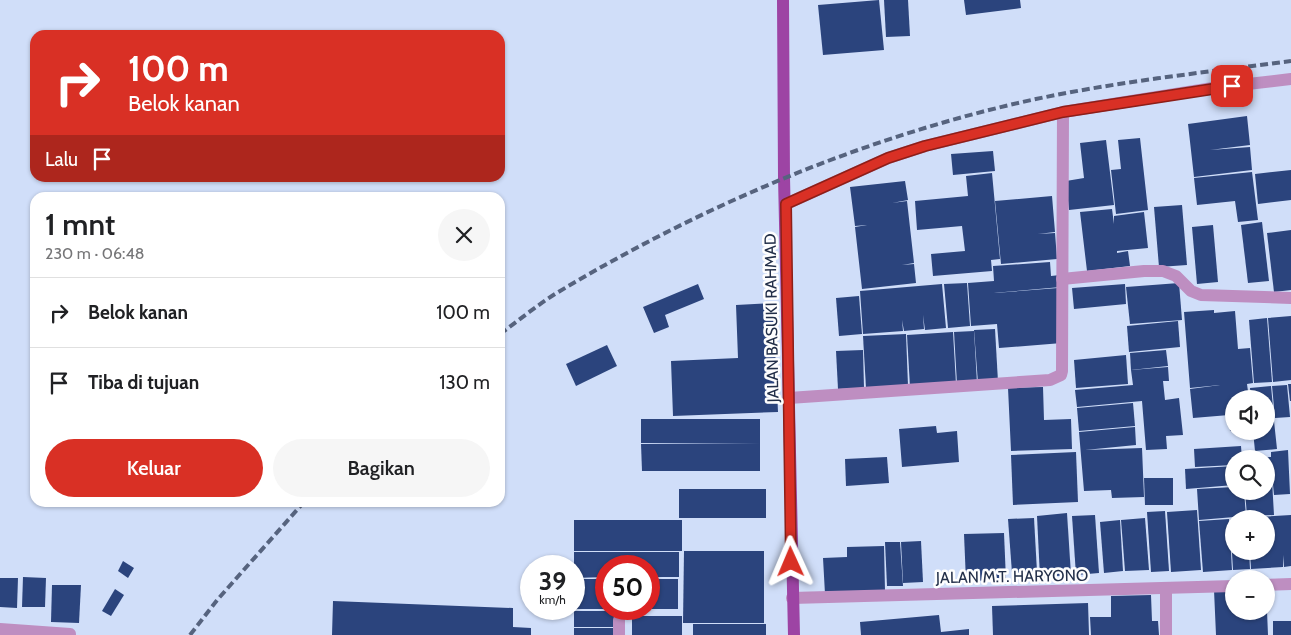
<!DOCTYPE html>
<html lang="id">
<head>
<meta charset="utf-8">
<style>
  body { margin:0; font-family:Cabin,sans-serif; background:#f6f6f6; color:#202124; height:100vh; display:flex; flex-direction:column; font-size:19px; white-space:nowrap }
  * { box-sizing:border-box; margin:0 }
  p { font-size:16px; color:#757577 }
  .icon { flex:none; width:28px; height:28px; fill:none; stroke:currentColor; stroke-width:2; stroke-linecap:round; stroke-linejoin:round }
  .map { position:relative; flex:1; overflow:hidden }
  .panel { position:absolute; left:30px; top:192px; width:475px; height:315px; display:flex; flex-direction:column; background:#fff; border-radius:15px; box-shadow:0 1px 4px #0004 }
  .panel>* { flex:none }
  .guide { position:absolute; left:30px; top:30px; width:475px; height:152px; border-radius:15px; box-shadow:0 1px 4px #0004; background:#d93025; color:#fff; overflow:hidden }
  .fabs { position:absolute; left:1225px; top:390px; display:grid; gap:10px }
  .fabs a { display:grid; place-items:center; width:50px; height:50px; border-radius:50%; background:#fff; box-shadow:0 1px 4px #0004; font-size:25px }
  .speed { position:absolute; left:520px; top:555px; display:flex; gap:10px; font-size:25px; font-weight:700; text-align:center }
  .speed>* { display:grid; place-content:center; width:65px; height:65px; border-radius:50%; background:#fff; box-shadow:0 1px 4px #0004; line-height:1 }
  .speed small { font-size:12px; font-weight:400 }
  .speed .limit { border:8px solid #d22; background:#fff; color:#111 }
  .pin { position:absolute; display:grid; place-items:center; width:42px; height:42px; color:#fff; margin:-21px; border-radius:10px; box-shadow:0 2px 8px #0006 }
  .me { position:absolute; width:55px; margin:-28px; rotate:359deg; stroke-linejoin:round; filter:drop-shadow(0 0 4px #0008) }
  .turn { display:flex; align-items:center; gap:18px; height:105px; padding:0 15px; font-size:22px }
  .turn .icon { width:65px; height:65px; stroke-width:2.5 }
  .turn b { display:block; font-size:35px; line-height:42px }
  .then { display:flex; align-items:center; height:48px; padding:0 15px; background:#0003; gap:10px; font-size:19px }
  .round { display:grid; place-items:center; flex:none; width:52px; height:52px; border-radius:26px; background:#f6f6f6 }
  .head { display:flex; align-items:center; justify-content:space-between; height:85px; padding:0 15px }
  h1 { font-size:30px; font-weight:600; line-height:38px }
  .button { display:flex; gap:10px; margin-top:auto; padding:10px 15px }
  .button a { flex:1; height:58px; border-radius:30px; background:#d93025; color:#fff; font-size:20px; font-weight:600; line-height:58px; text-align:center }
  .button a+a { background:#f6f6f6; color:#202124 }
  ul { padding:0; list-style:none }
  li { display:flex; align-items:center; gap:15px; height:70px; padding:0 15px; border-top:1px solid #e0e0e0 }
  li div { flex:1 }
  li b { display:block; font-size:19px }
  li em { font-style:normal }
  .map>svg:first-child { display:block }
  .building { fill:#2b447d }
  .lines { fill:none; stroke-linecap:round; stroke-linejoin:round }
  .minor { stroke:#be8ec1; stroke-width:12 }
  .major { stroke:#9d44a4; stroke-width:12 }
  .rail { stroke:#56637e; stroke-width:4; stroke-dasharray:8 4; stroke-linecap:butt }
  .route-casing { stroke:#8d1f18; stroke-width:12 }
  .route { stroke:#d93025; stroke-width:9 }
  .labels { text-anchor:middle; stroke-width:5; stroke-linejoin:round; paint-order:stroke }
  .street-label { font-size:16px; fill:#222f49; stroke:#fefefe }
</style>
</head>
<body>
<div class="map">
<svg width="1291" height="635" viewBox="0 0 1291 635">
  <rect width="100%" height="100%" fill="#d0def9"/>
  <g class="building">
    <path d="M879 0 884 50 823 55 818 5Z"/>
    <path d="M884 0H908L910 36 886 37Z"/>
    <path d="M964 0H1020L1021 8 966 15Z"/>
    <path d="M1247 116 1250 145 1210 150 1250 147 1252 170 1194 177 1188 124Z"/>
    <path d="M1140 138 1148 210 1116 214 1111 170 1121 169 1118 140Z"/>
    <path d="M1106 140 1114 205 1069 210 1066 181 1084 178 1080 143Z"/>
    <path d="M993 151 995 171 953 175 951 154Z"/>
    <path d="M1291 170V200L1258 204 1255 174Z"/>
    <path d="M1252 172 1258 220 1238 222 1235 201 1197 205 1194 178Z"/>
    <path d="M992 173 1000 259 991 260 992 271 933 276 931 254 965 251 962 226 917 230 915 201 968 196 966 176Z"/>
    <path d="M905 181 908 200 892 203 907 201 914 263 902 265 914 264 916 283 862 289 855 227 867 225 855 226 850 187Z"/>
    <path d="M1052 196 1055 232 1038 234 1055 233 1057 259 1001 264 995 201Z"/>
    <path d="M1182 205 1187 265 1159 267 1154 207Z"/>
    <path d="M1112 209 1114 224V216L1144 212 1148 248 1117 251V253L1128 251 1130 266 1087 271 1080 212Z"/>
    <path d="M1262 222 1269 281 1248 283 1241 225Z"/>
    <path d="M1213 225 1218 282 1197 284 1192 227Z"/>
    <path d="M1291 230V290L1274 292 1267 233Z"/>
    <path d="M1050 262 1051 276 1060 275 1061 287 994 293 1058 288 1062 343 999 348 997 324 971 326 968 283 994 281 993 266Z"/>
    <path d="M967 283 970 326 948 328 944 284Z"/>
    <path d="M1179 283 1182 320 1130 324 1126 287Z"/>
    <path d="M698 284 704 299 665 315 669 327 654 333 643 307Z"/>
    <path d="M942 284 946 328 925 330 923 315 924 329 904 331 902 320 903 331 863 334 860 291Z"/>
    <path d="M1125 284 1126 304 1074 309 1072 288Z"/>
    <path d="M859 296 862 334 839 336 836 298Z"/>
    <path d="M773 303 778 412 673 416 671 361 738 358 736 305Z"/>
    <path d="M1214 310V313L1235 311 1238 349 1250 348 1253 383 1247 384 1249 399H1234V431H1230L1229 415 1193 418 1190 389 1220 385 1190 388 1184 312Z"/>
    <path d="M1291 316V380L1273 382 1268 318Z"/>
    <path d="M1267 318 1272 382 1254 383 1249 320Z"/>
    <path d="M1178 321 1180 347 1129 352 1127 326Z"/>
    <path d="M995 329 998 382 978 383 974 330Z"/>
    <path d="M974 331 977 383 957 384 954 332Z"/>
    <path d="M953 332 956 384 910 387 907 335Z"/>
    <path d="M906 334 908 386 866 388 863 336Z"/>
    <path d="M607 345 617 366 576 386 566 364Z"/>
    <path d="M863 350 864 388 838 389 836 351Z"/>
    <path d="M1166 350 1168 366 1131 370 1130 353Z"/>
    <path d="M1126 355 1128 384 1076 388 1074 360Z"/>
    <path d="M1168 367 1169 381H1163L1165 400 1179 398 1183 435 1166 436 1167 449 1146 450 1142 401 1077 407 1075 390 1133 385 1131 370Z"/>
    <path d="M1288 384H1291V401H1290Z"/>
    <path d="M1287 385 1290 417 1275 418 1272 386Z"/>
    <path d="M1271 386 1274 418 1266 419V399H1251L1250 388Z"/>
    <path d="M1043 387 1044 420 1071 419 1072 449 1011 451 1008 388Z"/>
    <path d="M1133 403 1135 426 1079 431 1077 408Z"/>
    <path d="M641 419H760V444L641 443Z"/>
    <path d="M1274 421 1277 449 1255 451 1253 431H1266V422Z"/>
    <path d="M936 426 937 433 957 431 959 462 902 467 899 429Z"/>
    <path d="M1135 427 1136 445 1085 450 1142 448 1144 497 1112 498 1111 490 1084 491 1079 432Z"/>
    <path d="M641 444H760V471H642Z"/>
    <path d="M1241 446 1242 459H1234V465L1195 467 1194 449Z"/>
    <path d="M1288 450 1290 494 1274 495 1271 463 1274 515 1247 516 1245 491H1266V459H1262V457H1271V452Z"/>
    <path d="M1076 452 1078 502 1013 505 1011 455Z"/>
    <path d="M887 457 889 483 846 486 845 459Z"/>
    <path d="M1234 466V485L1186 489 1185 469Z"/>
    <path d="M1144 478H1173V505H1145Z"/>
    <path d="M1234 487V491H1244L1246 516 1199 520 1197 489Z"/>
    <rect x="679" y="489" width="87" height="29"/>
    <path d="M1197 510 1201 570 1171 572 1167 512Z"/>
    <path d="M1165 511 1169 571 1151 572 1147 512Z"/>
    <path d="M1067 513 1071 575 1040 577 1037 516Z"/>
    <path d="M1095 515 1099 573 1076 575 1072 516Z"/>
    <path d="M1291 515V566L1284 567 1283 555V567L1251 569 1250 551H1266V519H1259V517Z"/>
    <path d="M1034 518 1037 572 1012 573 1008 519Z"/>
    <path d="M1145 518 1149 570 1125 571 1121 520Z"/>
    <path d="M1229 519 1232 570 1203 572 1199 521Z"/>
    <path d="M1234 519V551H1249L1250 569 1233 570 1230 520Z"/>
    <rect x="574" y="520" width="108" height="31"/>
    <path d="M1120 520 1123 571 1104 573 1100 522Z"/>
    <path d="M1004 533 1006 580 966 581 964 534Z"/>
    <path d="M921 541 923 582 903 583 901 542Z"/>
    <path d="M885 542H900L903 586H887Z"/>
    <path d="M884 546 885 591 825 594 823 558 847 557V547Z"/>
    <path d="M684 551H764V623H683Z"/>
    <path d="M574 552H679V577H649V566H606V577L574 578Z"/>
    <path d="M123 561 134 568 128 578 118 571Z"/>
    <path d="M23 577 46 578 45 607H22Z"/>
    <path d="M0 578H18L17 608 0 607Z"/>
    <rect x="574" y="579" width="32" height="30"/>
    <rect x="649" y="579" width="29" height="30"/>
    <path d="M52 585H81L79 623 51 622Z"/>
    <path d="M115 589 124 595 111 616 102 611Z"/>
    <path d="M1234 589V611H1267L1268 635H1216L1214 590Z"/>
    <path d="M1151 595 1152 621H1158L1159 635H1091L1090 617H1111V596Z"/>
    <path d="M333 601 513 608V627L531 628V635H332Z"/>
    <path d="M1088 603 1089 635H993L992 606Z"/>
    <rect x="574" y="611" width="40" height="16"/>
    <path d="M939 615 941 632 969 629V635H861L860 622Z"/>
    <rect x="632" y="616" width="50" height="19"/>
    <rect x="1273" y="621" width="18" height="14"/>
    <rect x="693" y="624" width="73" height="11"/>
    <rect x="574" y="628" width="40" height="7"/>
  </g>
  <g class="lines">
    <g class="minor">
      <path d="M786 204 888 158 925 146 1063 112 1213 88 1291 79"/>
      <path d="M1062 279 1144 271H1163L1176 276 1191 291 1201 295 1291 298"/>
      <path d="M789 398 1050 380 1061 375 1062 371 1063 112"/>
      <path d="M1266 585 1291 584"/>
      <path d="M792 598 1234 586"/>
      <path d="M619 620V635"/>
      <path d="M0 629 70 634"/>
      <path d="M1166 635V589"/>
    </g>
    <path class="major" d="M783 0 784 177 794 635"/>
    <g class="rail">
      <path d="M500 334C518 321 536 306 555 294 693 211 841 147 997 108 1093 84 1193 74 1291 61"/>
      <path d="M190 635 218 599 304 502"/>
    </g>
  </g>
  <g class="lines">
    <g class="route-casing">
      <path id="route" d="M791 562 786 204 888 158 925 146 1063 112 1232 86"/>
    </g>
    <use href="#route" class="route"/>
  </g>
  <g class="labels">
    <g class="street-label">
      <text transform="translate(771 318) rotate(-91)" y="6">JALAN BASUKI RAHMAD</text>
      <text transform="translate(1012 576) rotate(-1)" y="6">JALAN M.T. HARYONO</text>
    </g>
  </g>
</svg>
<div class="fabs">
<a><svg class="icon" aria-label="sound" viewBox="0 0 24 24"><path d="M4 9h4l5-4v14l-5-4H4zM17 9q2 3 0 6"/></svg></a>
<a><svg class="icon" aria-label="search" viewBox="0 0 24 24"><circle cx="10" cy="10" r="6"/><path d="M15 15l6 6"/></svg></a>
<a>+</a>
<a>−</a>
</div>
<div class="speed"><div>39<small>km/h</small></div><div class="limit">50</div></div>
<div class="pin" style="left:1232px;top:86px;background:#d93025"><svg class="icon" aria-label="arrive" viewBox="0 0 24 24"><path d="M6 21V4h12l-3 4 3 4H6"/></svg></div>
<svg class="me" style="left:791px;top:562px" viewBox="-20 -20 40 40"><path d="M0-17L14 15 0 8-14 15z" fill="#d93025" stroke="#fff" stroke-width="4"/></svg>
<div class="guide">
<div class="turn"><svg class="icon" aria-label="right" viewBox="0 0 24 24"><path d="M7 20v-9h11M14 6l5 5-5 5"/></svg><div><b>100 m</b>Belok kanan</div></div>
<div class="then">Lalu<svg class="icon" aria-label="arrive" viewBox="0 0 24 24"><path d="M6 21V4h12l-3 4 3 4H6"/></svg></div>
</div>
<section class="panel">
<div class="head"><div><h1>1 mnt</h1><p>230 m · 06:48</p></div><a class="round"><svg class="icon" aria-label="close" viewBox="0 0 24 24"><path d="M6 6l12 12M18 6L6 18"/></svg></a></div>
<ul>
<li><svg class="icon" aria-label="right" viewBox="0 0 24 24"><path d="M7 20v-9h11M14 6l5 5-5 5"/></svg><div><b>Belok kanan</b></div><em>100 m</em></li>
<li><svg class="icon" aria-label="arrive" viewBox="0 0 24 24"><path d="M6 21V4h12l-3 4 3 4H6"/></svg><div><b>Tiba di tujuan</b></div><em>130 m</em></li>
</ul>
<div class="button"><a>Keluar</a><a>Bagikan</a></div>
</section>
</div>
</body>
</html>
